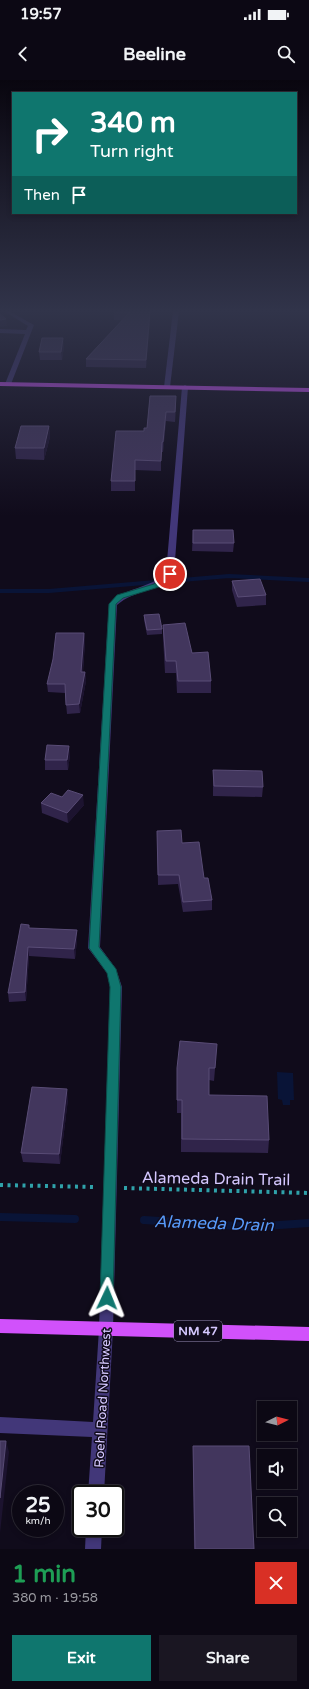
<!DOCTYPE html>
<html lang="en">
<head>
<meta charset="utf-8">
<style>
  body { margin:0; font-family:"Varela Round",sans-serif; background:#1a1622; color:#f1f3f6; height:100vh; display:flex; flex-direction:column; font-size:15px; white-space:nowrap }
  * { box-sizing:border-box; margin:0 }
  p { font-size:13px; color:#9a9aa0 }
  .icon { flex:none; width:22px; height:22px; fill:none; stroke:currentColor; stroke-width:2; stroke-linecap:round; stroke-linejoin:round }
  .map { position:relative; height:1469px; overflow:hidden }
  .drawer { display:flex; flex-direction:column; background:#0c0814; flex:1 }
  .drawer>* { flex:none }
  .hud { position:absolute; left:12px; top:12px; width:285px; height:122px; border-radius:0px; box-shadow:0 2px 6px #0003,0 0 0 1px #2c2934; background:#0f766e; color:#fff; overflow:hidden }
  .needle { width:26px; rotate:84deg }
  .tools { position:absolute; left:257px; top:1321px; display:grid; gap:8px }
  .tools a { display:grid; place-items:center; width:40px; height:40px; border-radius:0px; background:#0c0814; box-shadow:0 2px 6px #0003,0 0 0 1px #2c2934; font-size:20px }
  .speed { position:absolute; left:12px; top:1405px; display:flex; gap:8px; font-size:20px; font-weight:700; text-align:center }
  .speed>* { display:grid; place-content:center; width:52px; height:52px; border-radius:50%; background:#0c0814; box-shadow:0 2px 6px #0003,0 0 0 1px #2c2934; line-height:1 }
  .speed small { font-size:10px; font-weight:400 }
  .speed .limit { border:2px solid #111; border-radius:6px; background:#fff; color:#111 }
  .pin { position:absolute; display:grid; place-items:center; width:34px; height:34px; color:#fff; margin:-17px; border:2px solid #fff; border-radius:50%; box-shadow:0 1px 4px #0007 }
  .me { position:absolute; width:44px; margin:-22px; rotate:2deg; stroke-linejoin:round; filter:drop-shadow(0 0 3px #0008) }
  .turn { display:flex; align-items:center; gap:14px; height:84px; padding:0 12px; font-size:18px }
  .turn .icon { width:52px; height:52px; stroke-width:2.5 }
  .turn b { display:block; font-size:28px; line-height:34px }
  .then { display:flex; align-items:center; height:38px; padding:0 12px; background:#0003; gap:8px; font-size:15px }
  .round { display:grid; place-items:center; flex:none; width:42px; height:42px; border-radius:0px; background:#1a1622 }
  .overview { display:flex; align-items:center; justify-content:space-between; height:68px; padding:0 12px }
  h1 { font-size:24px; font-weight:700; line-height:30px; color:#1e9e55 }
  .cta { display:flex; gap:8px; margin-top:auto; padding:8px 12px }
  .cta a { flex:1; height:46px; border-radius:0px; background:#0f766e; color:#fff; font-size:16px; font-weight:700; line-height:46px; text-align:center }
  .cta a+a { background:#1a1622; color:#f1f3f6 }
  .status { display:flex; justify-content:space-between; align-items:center; height:28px; padding:0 20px; background:#0c0814; direction:ltr }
  .status svg { height:11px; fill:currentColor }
  header { display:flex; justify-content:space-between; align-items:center; height:52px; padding:0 12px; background:#0c0814; font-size:18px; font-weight:700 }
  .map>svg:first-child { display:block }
  .water { fill:#091437 }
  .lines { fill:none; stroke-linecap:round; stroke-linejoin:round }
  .stream-far1 { stroke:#091437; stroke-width:4 }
  .stream { stroke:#091437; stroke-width:8 }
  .path { stroke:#2fa2aa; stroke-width:4; stroke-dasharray:3 4.5; stroke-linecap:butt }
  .minor { fill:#423779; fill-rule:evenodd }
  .major { fill:#d151fb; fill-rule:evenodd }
  .wall { fill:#30244a }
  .shaded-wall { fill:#1c132f }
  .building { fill:#42365d; stroke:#594c76 }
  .route { fill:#0f766e; stroke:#0a4d48 }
  .labels { text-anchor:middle; stroke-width:3; stroke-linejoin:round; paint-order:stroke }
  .shield { fill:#100b1b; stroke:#998fba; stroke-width:1 }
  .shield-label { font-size:12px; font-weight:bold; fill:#d4c7fe }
  .street-label { font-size:13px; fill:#d4c7fe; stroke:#100b1b }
  .near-street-label { font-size:16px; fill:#d4c7fe; stroke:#100b1b }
  .near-water-label { font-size:17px; font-style:italic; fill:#589bfb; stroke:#100b1b }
</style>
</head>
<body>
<div class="status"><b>19:57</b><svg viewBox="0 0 49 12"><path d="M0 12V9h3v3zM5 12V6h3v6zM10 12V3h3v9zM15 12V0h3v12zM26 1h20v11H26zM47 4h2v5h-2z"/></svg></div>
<header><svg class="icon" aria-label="back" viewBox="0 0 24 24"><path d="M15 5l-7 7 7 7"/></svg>Beeline<svg class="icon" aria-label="search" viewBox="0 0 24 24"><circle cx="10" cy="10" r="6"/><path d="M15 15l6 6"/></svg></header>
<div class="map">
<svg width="309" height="1469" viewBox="0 0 309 1469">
  <rect width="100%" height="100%" fill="#100b1b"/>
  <path class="water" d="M277 992 293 993 294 1020H290V1025H283L282 1020 278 1019Z"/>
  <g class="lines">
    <g class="stream-far1">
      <path d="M170 501 229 496 309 500"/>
      <path d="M0 511H49L156 502"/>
    </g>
    <g class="stream">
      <path d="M0 1137 75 1139"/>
      <path d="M144 1140 252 1147 309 1143"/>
    </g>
    <g class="path">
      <path d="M0 1105 95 1107"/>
      <path d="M124 1108 309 1113"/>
    </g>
    <g class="minor">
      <path d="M4 231H9L34 245 11 304 8 306 5 304 25 254 0 253V249L26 250 28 246Z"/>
      <path d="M173 231H179L170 307 167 309 164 307Z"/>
      <path d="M185 305 188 307 174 494C159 512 134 510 117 525L100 867 116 889 122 907 113 1249 104 1414H88L92 1357 0 1353V1337L93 1342 99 1249 110 907 107 893 88 868 109 524C124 507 150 509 166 493L182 307Z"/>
      <path d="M86 1448H102L101 1469H85Z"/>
    </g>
    <g class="major">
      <path d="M0 302 309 308V312L0 306Z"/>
      <path d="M0 1239 309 1247V1261L0 1253Z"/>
    </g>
  </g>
  <g class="wall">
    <path d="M150 231V239L146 288 86 287V279L122 240H114V232Z"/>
    <path d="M64 266 62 280H40L39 272Z"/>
    <path d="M150 316 176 326 175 342 166 341 163 372H161V391L135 390V411H111V401L147 348Z"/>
    <path d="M49 346 50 357 44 380 16 379 15 368Z"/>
    <path d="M193 450 234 463 233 472 192 471Z"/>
    <path d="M232 501 266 515V525L237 527 232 510Z"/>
    <path d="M144 535 162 549V554L147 555 144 540Z"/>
    <path d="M163 545 192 573 211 601V613H177L176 593H165L163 557Z"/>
    <path d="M84 553 85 562 83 592H85L86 601 80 633 67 634 65 613 48 612 47 604Z"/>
    <path d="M70 675 68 690H45V680Z"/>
    <path d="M213 690 263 707 262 717 213 716Z"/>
    <path d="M41 723 84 725 68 743 42 733Z"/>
    <path d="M157 751 182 763 204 798 212 820V830L183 832 178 804 158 805Z"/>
    <path d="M30 848 77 850V860L75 879 29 876 26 921 9 922 8 913Z"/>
    <path d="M216 977 214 1001 209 1000V1015L269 1060 268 1073 181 1072V1033H177V988Z"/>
    <path d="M68 1019 60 1084 23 1082 21 1073Z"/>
    <path d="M193 1366 254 1469H194L193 1379Z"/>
  </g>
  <g class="shaded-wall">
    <path d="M150 231V239L146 288V280Z"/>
    <path d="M6 239 7 246 0 247V240Z"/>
    <path d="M63 258 64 266 62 280 61 272Z"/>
    <path d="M166 332V341L163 372V362Z"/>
    <path d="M49 346 50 357 44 380V368Z"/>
    <path d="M84 553 85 562 82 601 81 592Z"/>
    <path d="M85 592 86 601 80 633 79 624Z"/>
    <path d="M69 666 70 675 68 690 67 680Z"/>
    <path d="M83 715 84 725 68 743 67 733Z"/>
    <path d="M77 850V860L75 879 74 869Z"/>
    <path d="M28 867 29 876 26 921 25 912Z"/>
    <path d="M67 1009 68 1019 60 1084 59 1074Z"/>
    <path d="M6 1361 9 1372 0 1453V1418Z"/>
  </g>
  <g class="building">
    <path d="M114 231H150L146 280 86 279 130 232H114Z"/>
    <path d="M0 234 6 239 0 240Z"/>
    <path d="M42 258H63L61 272H39Z"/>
    <path d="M150 316H176L175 332H166L163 362H162L161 381 135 380V401H111L116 351H144V348H147Z"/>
    <path d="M21 346H49L44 368H15Z"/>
    <path d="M193 450H233L234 463H193Z"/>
    <path d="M260 499 266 515 238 517 232 501Z"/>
    <path d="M159 534 162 549 147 550 144 535Z"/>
    <path d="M185 543 192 573 208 572 211 601H178L176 581H166L163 545Z"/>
    <path d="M56 553H84L81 592H85L79 624 66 625 65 604H47L53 579Z"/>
    <path d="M47 665 69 666 67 680H45Z"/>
    <path d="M213 690 262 691 263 707 214 706Z"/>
    <path d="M68 710 83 715 67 733 41 723 51 713 62 717Z"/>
    <path d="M181 750 182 763 199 762 204 798H208L212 820 183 822 179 795H158L157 751Z"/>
    <path d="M21 844 29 845V848L77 850 74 869 28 867 25 912 8 913Z"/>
    <path d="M180 961 217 964 215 988H209V1015L267 1016 269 1060 182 1059V1020H177V988Z"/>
    <path d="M32 1007 67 1009 59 1074 21 1073Z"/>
    <path d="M0 1361H6L0 1418Z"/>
    <path d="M193 1366H249L254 1469H195Z"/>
  </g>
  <linearGradient id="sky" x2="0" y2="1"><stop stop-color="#09060f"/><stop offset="0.53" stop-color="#31344a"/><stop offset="1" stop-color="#31344a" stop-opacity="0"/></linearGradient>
  <rect width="309" height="436" fill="url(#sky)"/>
  <path class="route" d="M168 492 174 494 159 507 123 518 116 524 99 867 116 889 121 907 113 1218 111 1222 107 1224 102 1222 100 1218 110 907 107 893 89 868 109 524 117 515 154 504Z"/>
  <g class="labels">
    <rect class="shield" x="174" y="1241" width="48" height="20" rx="3"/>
    <g class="shield-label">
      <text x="198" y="1255">NM 47</text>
    </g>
    <g class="street-label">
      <text transform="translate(102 1318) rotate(-87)" y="5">Roehl Road Northwest</text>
    </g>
    <g class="near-street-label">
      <text transform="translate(216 1098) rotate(1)" y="6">Alameda Drain Trail</text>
    </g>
    <g class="near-water-label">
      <text transform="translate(214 1143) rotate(2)" y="6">Alameda Drain</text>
    </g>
  </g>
</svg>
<div class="tools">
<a><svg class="needle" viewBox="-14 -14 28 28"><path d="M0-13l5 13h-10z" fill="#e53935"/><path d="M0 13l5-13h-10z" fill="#9a9aa0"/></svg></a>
<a><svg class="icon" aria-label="sound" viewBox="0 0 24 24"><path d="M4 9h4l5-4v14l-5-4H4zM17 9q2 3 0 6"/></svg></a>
<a><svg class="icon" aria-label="search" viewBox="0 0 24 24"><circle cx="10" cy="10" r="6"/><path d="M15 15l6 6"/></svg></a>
</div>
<div class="speed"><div>25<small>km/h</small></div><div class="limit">30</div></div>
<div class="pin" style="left:170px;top:494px;background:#d93025"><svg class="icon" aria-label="arrive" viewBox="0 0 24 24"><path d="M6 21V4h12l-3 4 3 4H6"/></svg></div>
<svg class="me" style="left:107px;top:1218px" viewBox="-20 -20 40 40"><path d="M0-17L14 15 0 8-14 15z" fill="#0f766e" stroke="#fff" stroke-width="4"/></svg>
<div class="hud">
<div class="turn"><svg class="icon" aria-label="right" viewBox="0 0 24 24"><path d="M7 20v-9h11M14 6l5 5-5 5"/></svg><div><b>340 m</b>Turn right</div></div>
<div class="then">Then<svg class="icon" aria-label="arrive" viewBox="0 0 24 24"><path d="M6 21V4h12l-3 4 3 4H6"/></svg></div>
</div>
</div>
<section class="drawer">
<div class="overview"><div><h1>1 min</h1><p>380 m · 19:58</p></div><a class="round" style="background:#d93025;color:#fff"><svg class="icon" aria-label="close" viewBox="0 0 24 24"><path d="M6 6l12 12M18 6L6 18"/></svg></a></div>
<div class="cta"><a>Exit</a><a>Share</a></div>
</section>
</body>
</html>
